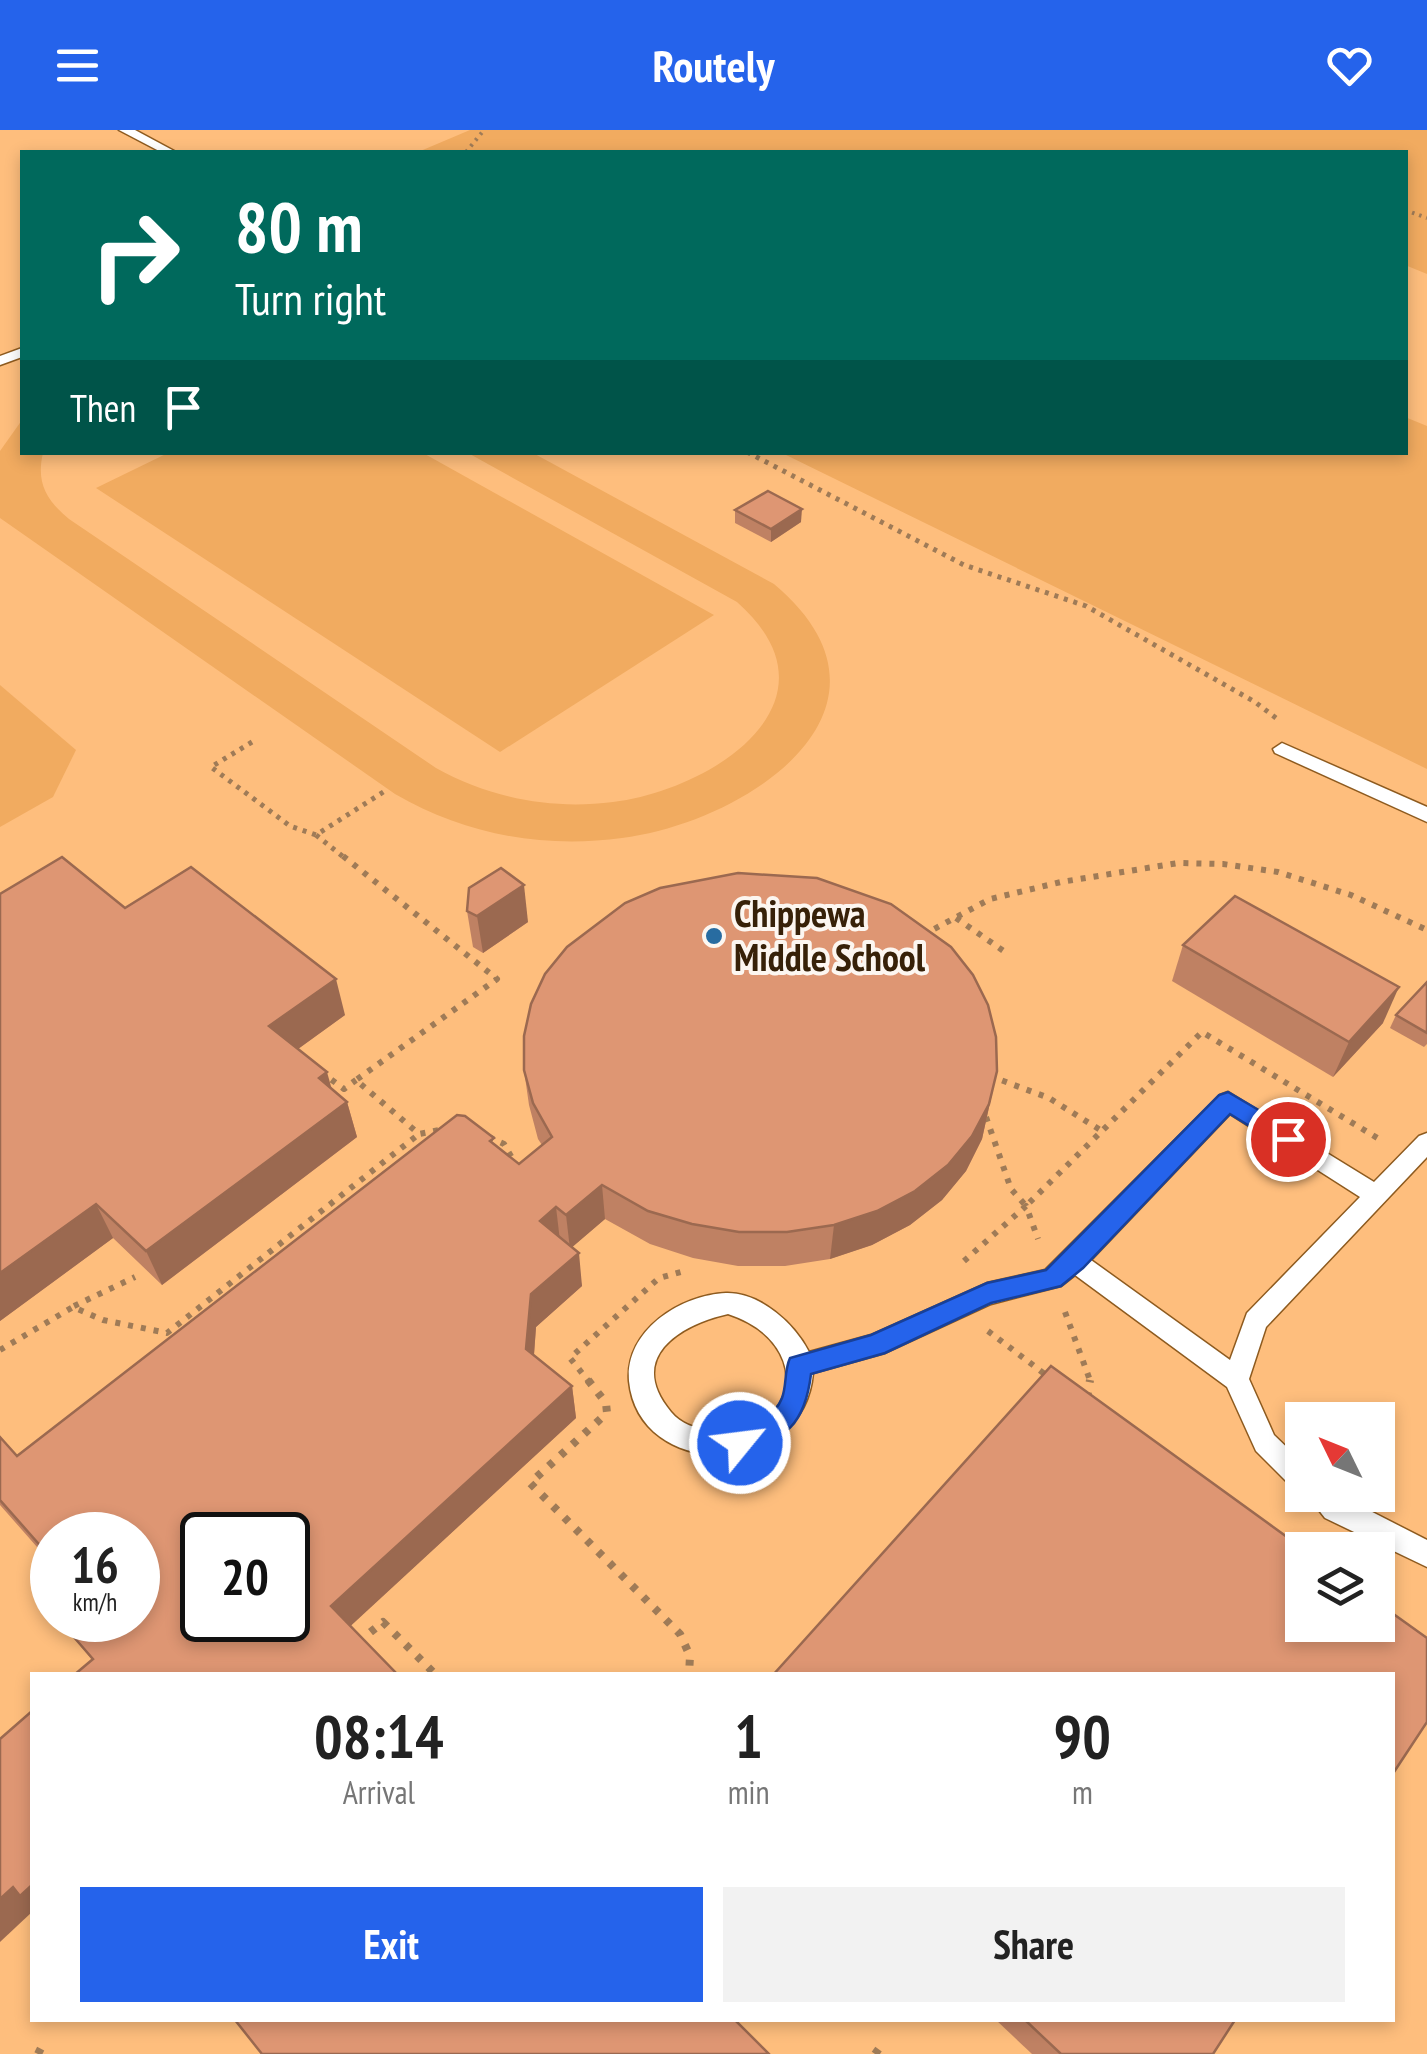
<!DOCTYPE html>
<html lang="en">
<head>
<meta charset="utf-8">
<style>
  body { margin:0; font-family:"PT Sans Narrow",sans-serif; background:#f2f2f2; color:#222; height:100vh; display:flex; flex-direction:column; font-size:38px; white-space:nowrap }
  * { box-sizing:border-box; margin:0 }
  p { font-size:32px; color:#767676 }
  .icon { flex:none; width:55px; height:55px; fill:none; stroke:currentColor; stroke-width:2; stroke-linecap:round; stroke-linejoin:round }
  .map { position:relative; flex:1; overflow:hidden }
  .details { position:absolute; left:30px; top:1542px; width:1365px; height:350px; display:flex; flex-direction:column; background:#fff; border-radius:0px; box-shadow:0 5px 15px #0003 }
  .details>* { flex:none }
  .hud { position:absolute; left:20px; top:20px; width:1388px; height:305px; border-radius:0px; box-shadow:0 5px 15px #0003; background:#00695c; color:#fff; overflow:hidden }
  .needle { width:65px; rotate:313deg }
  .buttons { position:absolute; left:1285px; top:1272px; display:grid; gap:20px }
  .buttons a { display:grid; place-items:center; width:110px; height:110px; border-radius:0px; background:#fff; box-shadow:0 5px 15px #0003; font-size:50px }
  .speed { position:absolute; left:30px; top:1382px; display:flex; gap:20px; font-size:50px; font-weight:700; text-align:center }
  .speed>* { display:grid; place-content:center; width:130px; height:130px; border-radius:50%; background:#fff; box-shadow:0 5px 15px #0003; line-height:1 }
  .speed small { font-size:25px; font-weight:400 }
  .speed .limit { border:5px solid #111; border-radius:15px; background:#fff; color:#111 }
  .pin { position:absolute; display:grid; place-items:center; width:85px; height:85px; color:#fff; margin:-42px; border:5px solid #fff; border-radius:50%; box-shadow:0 2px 10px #0007 }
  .me { position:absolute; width:110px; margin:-55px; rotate:61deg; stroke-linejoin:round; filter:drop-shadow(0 0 8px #0008) }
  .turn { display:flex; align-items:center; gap:35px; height:210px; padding:0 50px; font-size:45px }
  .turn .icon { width:130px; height:130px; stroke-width:2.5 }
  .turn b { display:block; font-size:70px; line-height:85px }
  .then { display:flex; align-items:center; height:95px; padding:0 50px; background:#0003; gap:20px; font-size:38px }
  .eta { display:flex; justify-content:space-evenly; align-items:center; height:170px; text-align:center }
  .eta b { font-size:60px; font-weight:800; line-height:70px }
  .button { display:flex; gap:20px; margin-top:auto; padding:20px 50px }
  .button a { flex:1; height:115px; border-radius:0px; background:#2563eb; color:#fff; font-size:40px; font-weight:800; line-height:115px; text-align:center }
  .button a+a { background:#f2f2f2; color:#222 }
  header { display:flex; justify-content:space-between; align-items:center; height:130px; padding:0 50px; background:#2563eb; color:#fff; font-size:45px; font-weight:800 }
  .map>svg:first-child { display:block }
  .built { fill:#febe7d; fill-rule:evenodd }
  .green { fill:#f1ab60 }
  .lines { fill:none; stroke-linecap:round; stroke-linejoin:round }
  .service-casing { stroke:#8e5b1f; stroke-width:3 }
  .path-far3 { stroke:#9f7b57; stroke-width:4; stroke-dasharray:2.5 5; stroke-linecap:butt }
  .path-far2 { stroke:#9f7b57; stroke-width:5; stroke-dasharray:4 6; stroke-linecap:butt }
  .path-far1 { stroke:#9f7b57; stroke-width:6; stroke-dasharray:5 8; stroke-linecap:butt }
  .path { stroke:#9f7b57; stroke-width:8; stroke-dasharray:6 10; stroke-linecap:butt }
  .service { fill:#fff; fill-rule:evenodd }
  .wall { fill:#bf8163 }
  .shaded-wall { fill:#9b6950 }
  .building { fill:#de9673; stroke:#9b6950; stroke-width:2.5; fill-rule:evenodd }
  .route { fill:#2563eb; stroke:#184099; stroke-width:2.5 }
  .poi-dot { fill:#286ca1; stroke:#fcf6f0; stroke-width:4 }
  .labels { text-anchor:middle; stroke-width:8; stroke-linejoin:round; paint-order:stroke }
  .poi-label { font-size:38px; font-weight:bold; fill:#372108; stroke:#fcf6f0; text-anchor:start }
</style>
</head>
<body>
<header><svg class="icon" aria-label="menu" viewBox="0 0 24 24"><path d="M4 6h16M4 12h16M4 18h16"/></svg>Routely<svg class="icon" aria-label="heart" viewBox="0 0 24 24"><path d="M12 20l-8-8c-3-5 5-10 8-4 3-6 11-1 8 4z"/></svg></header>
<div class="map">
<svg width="1427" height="1924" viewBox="0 0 1427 1924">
  <rect width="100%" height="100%" fill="#fbcc9e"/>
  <path class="built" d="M0 0H1427V1924H0ZM22 22H1405V322H22ZM1302 1290H1378V1365H1302ZM52 1405H138V1490H52ZM202 1405H288V1490H202ZM1302 1420H1378V1495H1302ZM32 1545H1392V1890H32Z"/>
  <g class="green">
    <path d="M470 0H1427V144L1405 135V22H418Z"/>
    <path d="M1405 287 1427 296V639L782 323 1405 322Z"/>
    <path d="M22 290V322L43 323C36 352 46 370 69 389L436 638C490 668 551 680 613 672 712 660 849 571 737 472L468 323H533L774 454C920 577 748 692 622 708 542 719 464 704 395 664L0 388V321Z"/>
    <path d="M170 322 423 323 714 485 500 622 96 358Z"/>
    <path d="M0 555 76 620 53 667 0 697Z"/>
  </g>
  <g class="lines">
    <g class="service-casing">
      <g id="service">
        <path d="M119 0H135L176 22H161Z"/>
        <path d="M22 218V227L0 235V226Z"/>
        <path d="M1282 613 1427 677V692L1275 623 1273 619Z"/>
        <path d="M1228 962 1374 1052 1419 1006 1427 1003V1027L1266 1197 1249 1249 1274 1305 1302 1332V1361L1293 1358 1256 1321 1227 1257 1075 1145 1061 1156 991 1174 885 1223 813 1243C804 1349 639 1352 629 1251 625 1200 681 1165 726 1163 760 1162 795 1194 809 1222L871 1205 987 1153 1045 1140 1220 965ZM1230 984 1360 1067 1247 1183 1230 1230 1091 1130ZM728 1184C817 1213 799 1310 711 1300 696 1299 681 1294 671 1282 626 1228 679 1195 728 1184Z"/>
        <path d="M1307 1365H1339L1427 1410V1437L1325 1388Z"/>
      </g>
    </g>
    <g class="path-far3">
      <path d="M466 22 484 0"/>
      <path d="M1405 80 1427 88"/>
    </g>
    <g class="path-far2">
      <path d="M747 322 964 435 1086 476 1255 572 1280 591"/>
      <path d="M252 612 211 637 290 696 316 705 388 659"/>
      <path d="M316 705 346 729"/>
    </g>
    <g class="path-far1">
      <path d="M343 726 497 849 356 950 419 1004 444 999"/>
      <path d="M956 788 1008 824"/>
      <path d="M923 805 990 769 1061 752 1178 733 1223 734 1278 742 1351 765 1427 800"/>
      <path d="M321 942 344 959 356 950"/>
      <path d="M990 946 1049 968 1102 1001"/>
      <path d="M986 987 1011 1059 1026 1076 1202 902 1379 1009"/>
      <path d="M489 1007 504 1014 517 1037"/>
      <path d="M964 1131 1026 1076 1038 1109"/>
      <path d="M74 1176 135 1147"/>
      <path d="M1065 1182 1091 1253"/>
      <path d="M988 1201 1050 1248"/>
      <path d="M0 1220 73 1177 103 1190 167 1203 419 1004"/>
      <path d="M590 1253 570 1228 659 1148 688 1140"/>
    </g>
    <g class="path">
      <path d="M588 1250 606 1273 607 1283 530 1353 680 1504 690 1526 689 1545"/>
      <path d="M1087 1268 1090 1250"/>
      <path d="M358 1512 383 1492 436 1545"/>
      <path d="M38 1924 44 1912"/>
      <path d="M875 1924 883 1913"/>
    </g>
    <use href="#service" class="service"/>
  </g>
  <g class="wall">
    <path d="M735 380 801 392 771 412 735 393Z"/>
    <path d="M0 764 125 778 345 885 298 919 331 959 347 972 357 1007 162 1155 113 1108 0 1191Z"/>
    <path d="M467 781 528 792 483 823 473 817Z"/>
    <path d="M1183 815 1383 893 1333 947 1172 851Z"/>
    <path d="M1427 852V914L1424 917 1390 898 1396 885Z"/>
    <path d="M524 940 997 941 982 1009 966 1041 942 1070 910 1095 872 1115 830 1129 785 1136H738L693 1128 650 1114 605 1089 572 1117 582 1156 536 1197 534 1225 572 1256 576 1288 350 1496 92 1530 59 1490H138L52 1405V1434L0 1375V1307L17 1326 495 1015 519 1034 542 1015 538 1009 529 975Z"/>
    <path d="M996 1890H1235L1213 1924H1032Z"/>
  </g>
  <g class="shaded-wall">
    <path d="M802 379 801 392 771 412V399Z"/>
    <path d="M524 755 528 792 483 823 477 786Z"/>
    <path d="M336 849 345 885 280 932 269 896Z"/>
    <path d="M1399 857 1383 893 1333 947 1349 912Z"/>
    <path d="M997 941 982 1009 966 1041 942 1070 910 1095 872 1115 830 1129 834 1095Z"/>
    <path d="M327 942 337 978 319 948Z"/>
    <path d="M347 972 357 1007 162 1155 146 1121Z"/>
    <path d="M602 1055 605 1089 570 1119 566 1085Z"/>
    <path d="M96 1074 113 1108 0 1191V1143Z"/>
    <path d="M556 1077 560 1111 540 1091Z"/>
    <path d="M579 1123 582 1156 536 1197 532 1251 526 1219 531 1164Z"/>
    <path d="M572 1256 576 1288 343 1503 331 1476Z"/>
    <path d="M32 1755V1782L0 1812V1769L13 1757Z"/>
  </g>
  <g class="building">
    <path d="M768 361 802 379 771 399 735 380Z"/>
    <path d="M62 727 125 778 191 737 336 849 269 896 327 942 319 948 347 972 146 1121 96 1074 0 1143V764Z"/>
    <path d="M501 738 524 755 477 786 467 781 469 758Z"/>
    <path d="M738 743 817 748 891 774 951 817 973 845 988 875 996 907 997 941 989 974 972 1006 948 1035 915 1061 877 1081 834 1095 787 1102H739L692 1094 648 1081 602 1055 566 1085 556 1077 540 1091 579 1123 531 1164 526 1219 572 1256 331 1476 398 1545H74L93 1529 59 1490H138V1405H52V1429L0 1370V1307L17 1326 457 985 465 986 494 1008 490 1011 519 1034 552 1007 533 973 524 940V906L531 874 545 844 567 817 625 773 660 758ZM202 1405H288V1490H202Z"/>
    <path d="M1235 766 1399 857 1349 912 1183 815Z"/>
    <path d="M1427 852V903L1396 885Z"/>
    <path d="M1051 1236 1305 1420H1302V1495H1378V1473L1427 1508V1592L1392 1645V1545H773Z"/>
    <path d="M32 1581V1755L20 1766 13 1757 0 1769V1609Z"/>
    <path d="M235 1890H735L769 1924H262Z"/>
    <path d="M1025 1890H1235L1213 1924H1061Z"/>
  </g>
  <path class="route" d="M1228 962 1296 1002 1299 1009 1296 1015H1280L1230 984 1083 1138 1061 1156 991 1173 885 1223 811 1244C805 1295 786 1308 740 1325L730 1322 726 1313 730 1305C749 1297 774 1289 782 1268 787 1255 784 1241 790 1228L871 1205 987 1153 1046 1140 1219 965Z"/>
  <circle class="poi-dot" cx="714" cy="806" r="10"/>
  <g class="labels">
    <g class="poi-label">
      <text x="734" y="797">Chippewa<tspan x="734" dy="44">Middle School</tspan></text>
    </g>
  </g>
</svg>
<div class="buttons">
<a><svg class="needle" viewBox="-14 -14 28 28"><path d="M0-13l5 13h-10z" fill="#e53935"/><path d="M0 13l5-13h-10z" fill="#767676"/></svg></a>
<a><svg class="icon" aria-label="layers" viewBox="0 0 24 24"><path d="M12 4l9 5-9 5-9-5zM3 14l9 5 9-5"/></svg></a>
</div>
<div class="speed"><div>16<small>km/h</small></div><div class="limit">20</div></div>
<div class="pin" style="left:1288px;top:1009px;background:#d93025"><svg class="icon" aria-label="arrive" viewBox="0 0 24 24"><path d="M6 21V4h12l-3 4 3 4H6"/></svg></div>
<svg class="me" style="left:740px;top:1313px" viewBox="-20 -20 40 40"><circle r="17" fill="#2563eb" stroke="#fff" stroke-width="3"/><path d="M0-11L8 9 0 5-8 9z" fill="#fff"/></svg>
<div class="hud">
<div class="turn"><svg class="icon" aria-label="right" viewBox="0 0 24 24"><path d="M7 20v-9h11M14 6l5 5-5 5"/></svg><div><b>80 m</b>Turn right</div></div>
<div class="then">Then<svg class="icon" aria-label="arrive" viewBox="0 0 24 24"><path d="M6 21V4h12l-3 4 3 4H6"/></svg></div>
</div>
<section class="details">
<div class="eta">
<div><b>08:14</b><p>Arrival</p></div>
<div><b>1</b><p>min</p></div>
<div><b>90</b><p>m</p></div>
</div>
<div class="button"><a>Exit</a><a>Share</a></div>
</section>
</div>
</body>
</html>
